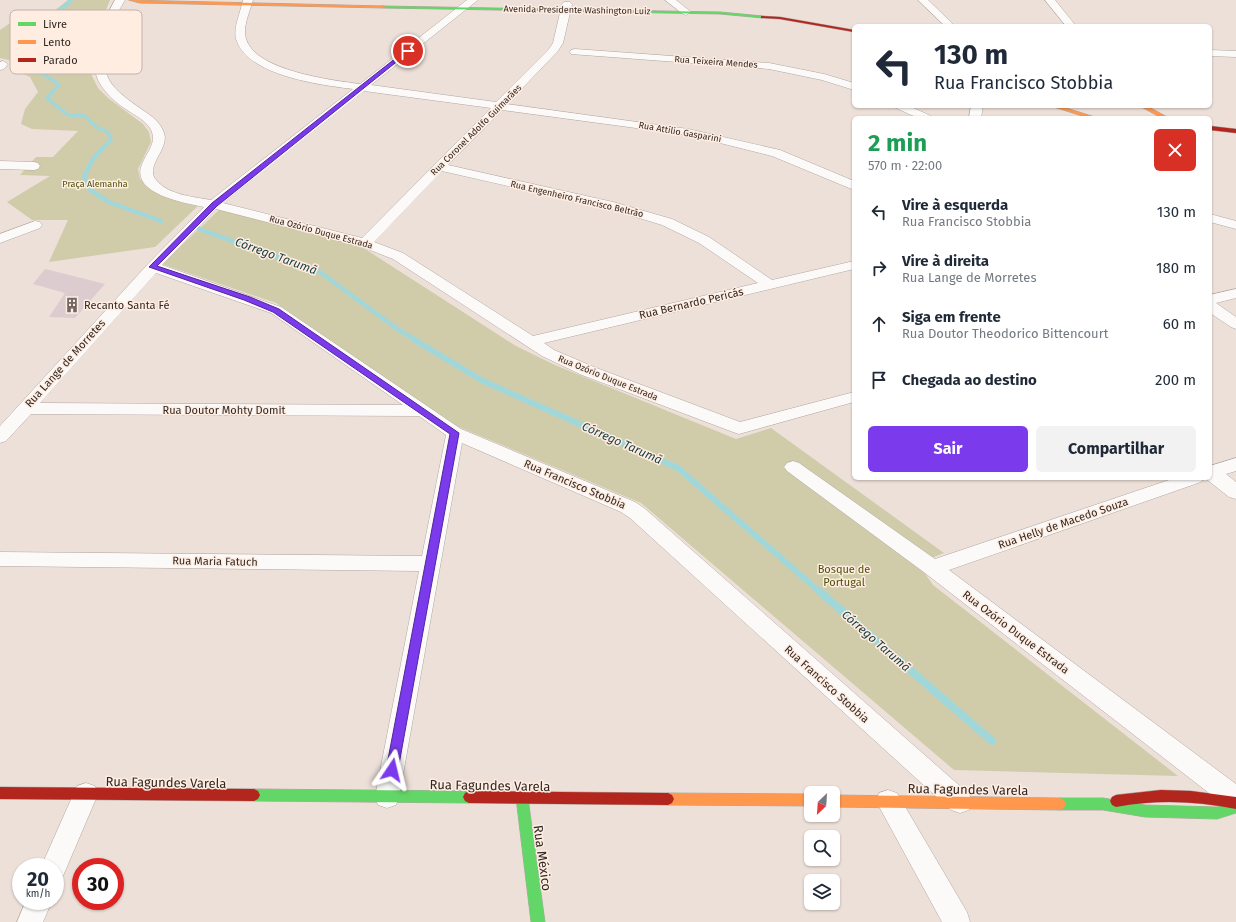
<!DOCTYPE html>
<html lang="pt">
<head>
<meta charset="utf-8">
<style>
  body { margin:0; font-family:"Fira Sans",sans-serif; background:#f2f2f3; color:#1f2937; height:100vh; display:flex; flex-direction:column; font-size:15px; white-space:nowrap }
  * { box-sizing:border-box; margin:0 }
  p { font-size:13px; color:#747a83 }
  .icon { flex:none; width:22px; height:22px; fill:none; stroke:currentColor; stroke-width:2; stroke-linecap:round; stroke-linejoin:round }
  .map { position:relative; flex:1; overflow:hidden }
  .side { position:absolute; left:852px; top:116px; width:360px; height:364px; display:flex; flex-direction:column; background:#fff; border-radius:6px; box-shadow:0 1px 3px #0004 }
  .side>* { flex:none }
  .hud { position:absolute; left:852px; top:24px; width:360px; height:84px; border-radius:6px; box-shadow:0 1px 3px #0004; background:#fff; color:#1f2937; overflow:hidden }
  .needle { width:26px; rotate:205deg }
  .tools { position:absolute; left:804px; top:786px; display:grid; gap:8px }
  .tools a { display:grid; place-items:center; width:36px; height:36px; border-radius:6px; background:#fff; box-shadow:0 1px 3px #0004; font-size:20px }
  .speed { position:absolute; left:12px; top:858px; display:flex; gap:8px; font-size:20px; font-weight:700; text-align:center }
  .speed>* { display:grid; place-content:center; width:52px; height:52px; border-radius:50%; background:#fff; box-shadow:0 1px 3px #0004; line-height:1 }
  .speed small { font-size:10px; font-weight:400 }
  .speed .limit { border:6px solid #d22; background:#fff; color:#111 }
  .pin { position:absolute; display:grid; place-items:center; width:34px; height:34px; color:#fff; margin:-17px; border:2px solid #fff; border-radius:50%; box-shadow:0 1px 4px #0007 }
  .me { position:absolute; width:44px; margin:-22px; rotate:10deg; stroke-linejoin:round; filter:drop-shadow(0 0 3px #0008) }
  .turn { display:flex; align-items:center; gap:14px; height:84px; padding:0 16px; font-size:18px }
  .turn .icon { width:52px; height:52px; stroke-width:2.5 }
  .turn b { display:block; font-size:28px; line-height:34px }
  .round { display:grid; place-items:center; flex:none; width:42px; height:42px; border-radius:6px; background:#f2f2f3 }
  .head { display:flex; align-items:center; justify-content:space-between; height:68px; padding:0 16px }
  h1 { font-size:24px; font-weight:700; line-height:30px; color:#1e9e55 }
  .action { display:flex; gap:8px; margin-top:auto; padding:8px 16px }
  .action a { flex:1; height:46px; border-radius:6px; background:#7c3aed; color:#fff; font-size:16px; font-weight:700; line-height:46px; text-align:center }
  .action a+a { background:#f2f2f3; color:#1f2937 }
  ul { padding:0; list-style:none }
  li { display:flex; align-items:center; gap:12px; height:56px; padding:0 16px }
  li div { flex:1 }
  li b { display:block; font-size:15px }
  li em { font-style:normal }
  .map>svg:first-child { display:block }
  .green { fill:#d0ccaa }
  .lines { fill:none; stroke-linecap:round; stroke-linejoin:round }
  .stream-far3 { stroke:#a2d7da; stroke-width:3.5 }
  .stream-far2 { stroke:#a2d7da; stroke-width:4.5 }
  .stream-far1 { stroke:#a2d7da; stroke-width:6 }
  .stream { stroke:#a2d7da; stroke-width:8 }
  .building { fill:#dccccf }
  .street-casing { stroke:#b0a7a1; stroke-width:1 }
  .fast-casing { stroke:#b0a7a1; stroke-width:1 }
  .slow-casing { stroke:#b0a7a1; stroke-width:1 }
  .jam-casing { stroke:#b0a7a1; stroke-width:1 }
  .street { fill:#fcfaf9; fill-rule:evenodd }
  .fast { fill:#63d668; fill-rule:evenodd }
  .slow { fill:#ff974d; fill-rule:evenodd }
  .jam { fill:#b3261e; fill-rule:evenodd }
  .route { fill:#7c3aed; stroke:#51269a }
  .labels { text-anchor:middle; stroke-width:3; stroke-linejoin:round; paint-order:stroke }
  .far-street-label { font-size:9px; fill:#302823; stroke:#ffede2 }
  .far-park-label { font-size:9px; fill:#4f5007; stroke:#ffede2 }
  .street-label { font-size:11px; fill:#302823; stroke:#ffede2 }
  .poi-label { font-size:11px; fill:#302823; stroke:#ffede2; text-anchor:start }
  .park-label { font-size:11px; fill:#4f5007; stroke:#ffede2 }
  .water-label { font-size:12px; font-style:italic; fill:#163d40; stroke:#ffede2 }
  .near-street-label { font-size:13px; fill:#302823; stroke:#ffede2 }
  .key { fill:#ffede2; stroke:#c1b2a9; stroke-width:1 }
  .key-label { font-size:11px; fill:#302823 }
</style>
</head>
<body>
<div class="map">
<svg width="1236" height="922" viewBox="0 0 1236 922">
  <rect width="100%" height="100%" fill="#ede0d9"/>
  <g class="green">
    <path d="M68 0H110L89 51 92 76 98 88 108 98 143 124 149 132 151 142 138 169 140 179 154 191 170 199 199 205 155 247 49 262 68 220H32L7 202 50 176 20 175 36 157H53L78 131 32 129 21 124 25 109 38 92 30 77 11 68 13 61 0 58V30L19 17 45 18Z"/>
    <path d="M220 209 362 247 516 346 555 365 736 439 771 428 944 553 929 559 924 572 933 585 1178 776 954 770 641 503 454 425 276 303 162 264Z"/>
  </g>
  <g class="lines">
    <path class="stream-far3" d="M71 0C58 15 35 22 24 39 20 44 19 51 17 57 29 70 46 73 59 85L47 98 68 115 85 116 96 127 108 132 111 140 104 147"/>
    <g class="stream-far2">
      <path d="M105 146 93 159 84 176 90 190 109 202 161 221"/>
      <path d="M199 229 320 272 396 328 415 340"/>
    </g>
    <path class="stream-far1" d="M413 339 483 381 678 468 820 592"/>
    <path class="stream" d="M819 591 992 741"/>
  </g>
  <path class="building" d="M45 269 105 284 75 318 49 317 65 293 33 284Z"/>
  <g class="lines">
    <g class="street-casing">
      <g id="street">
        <path d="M115 0H125L115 17H109L107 15Z"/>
        <path d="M243 0H253C250 11 242 28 246 39 256 71 331 80 360 84L467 0H478L371 85 496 102 549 49 553 43 562 4 564 2H570L572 4 563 43 558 51 507 104 688 129 780 150 854 181V190L772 156 688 135 502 110 448 165 613 202 672 219 709 237 772 280 854 261V269L544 343 554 350 594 367 740 422 854 392V402L739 434 733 432 582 375 542 356 393 259 360 246 216 209 162 265 281 307 461 429 635 502 644 508 969 794 972 802 969 810 960 813 951 810 630 518 621 512 462 443 399 797 396 805 387 808 378 805 375 797 419 571 0 566V552L422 556 446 435 419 416 31 414 6 441 0 443V426L148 264 204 207C187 203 133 195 141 167 145 153 159 143 150 128 143 118 131 113 121 106 98 88 89 72 98 43 99 36 101 29 105 23L108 22 113 25C98 74 102 82 144 111 152 116 161 123 164 133 170 149 143 167 157 181 169 195 194 197 211 200L353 89C321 85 247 76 236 39 233 28 241 11 243 0ZM364 91 491 108 362 238 223 203ZM442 171 610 209 662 225 699 243 758 283 533 336 403 253 374 242ZM156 273 271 313 403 405 40 403Z"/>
        <path d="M665 0H676L691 12 686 15 683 14Z"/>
        <path d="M918 0H928L955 26H945Z"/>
        <path d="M1045 0H1055L1076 26H1066Z"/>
        <path d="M575 49 769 63 824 74 854 83V90L822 80 769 69 571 54 570 52 571 50Z"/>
        <path d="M1210 50 1236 51V57L1210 56Z"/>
        <path d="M3 61 8 64 4 69 0 70V62Z"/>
        <path d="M894 106H909L931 116 933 118H918L896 108Z"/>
        <path d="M971 106H983L981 118H969Z"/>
        <path d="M0 161 34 162 38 163 40 166 38 169 34 170 0 169Z"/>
        <path d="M1210 214 1236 221V229L1210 222Z"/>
        <path d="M35 221 40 222 42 225 40 228 0 243V234Z"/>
        <path d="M1236 289V298L1216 303 1236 317V329L1231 327 1210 313V295Z"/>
        <path d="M1236 458V471L1226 474 1236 482V499L1229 497 1205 478H1210V466Z"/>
        <path d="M793 461 799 463 935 559 1175 478H1204L1201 482 949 570 1236 784V810L1227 807 925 573 787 471 784 467 787 463Z"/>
        <path d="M86 783 95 786 98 794 63 876 55 879V867H41L77 786Z"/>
        <path d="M888 790 897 793 967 912 970 922H942L876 801 879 793Z"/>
        <path d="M26 901H52L43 922H17Z"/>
      </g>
    </g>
    <g class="fast-casing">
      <g id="fast">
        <path d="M382 6 720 12 763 16 765 17 763 18 720 14 384 8Z"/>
        <path d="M254 789 469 791 473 793 475 797 473 801 469 803 254 801 250 799 248 795 250 791Z"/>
        <path d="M522 792 526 794 528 798 545 922H531L516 798 518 794Z"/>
        <path d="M1060 798H1103L1145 805 1217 807 1236 801V813L1217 819 1145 817 1103 810H1060L1056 808 1054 804 1056 800Z"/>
      </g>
    </g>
    <g class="slow-casing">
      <g id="slow">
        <path d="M129 0 384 6 386 7 384 8 140 3Z"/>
        <path d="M1051 106H1060L1098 118H1089Z"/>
        <path d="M1140 106H1147L1169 118H1162Z"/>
        <path d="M668 793 811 794V806L668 805 664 803 662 799 664 795Z"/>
        <path d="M833 795 1060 798 1064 800 1066 804 1064 808 1060 810 833 807Z"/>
      </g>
    </g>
    <g class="jam-casing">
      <g id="jam">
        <path d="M761 16 780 17 854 30V32L780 19 763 18H761Z"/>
        <path d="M1210 126 1236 129V133L1210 130Z"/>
        <path d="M0 787 254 789 258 791 260 795 258 799 254 801 0 799Z"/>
        <path d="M1161 790 1191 791 1236 797V809C1196 801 1157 799 1116 807L1112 805 1110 801 1112 797 1116 795Z"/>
        <path d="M469 791 668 793 672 795 674 799 672 803 668 805 469 803 465 801 463 797 465 793Z"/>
      </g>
    </g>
    <use href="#street" class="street"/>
    <use href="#fast" class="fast"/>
    <use href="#slow" class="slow"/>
    <use href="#jam" class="jam"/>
  </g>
  <path class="route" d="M406 50 410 51 217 206 157 266 250 297 279 309 459 433 398 770 396 774 392 776 388 774 386 770 450 434 273 312 244 300 149 267 212 203Z"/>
  <defs>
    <g id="building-bare" transform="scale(1.2)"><path d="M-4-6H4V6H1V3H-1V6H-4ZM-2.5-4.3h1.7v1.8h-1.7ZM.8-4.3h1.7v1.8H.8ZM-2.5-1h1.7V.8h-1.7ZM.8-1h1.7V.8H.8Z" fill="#726863" stroke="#ffede2" stroke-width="2.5" paint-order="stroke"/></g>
  </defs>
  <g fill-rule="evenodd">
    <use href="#building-bare" x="72" y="305"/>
  </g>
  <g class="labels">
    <g class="far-street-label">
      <text transform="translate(577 10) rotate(1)" y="3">Avenida Presidente Washington Luiz</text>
      <text transform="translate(716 62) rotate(4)" y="3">Rua Teixeira Mendes</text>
      <text transform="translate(476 130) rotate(-45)" y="3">Rua Coronel Adolfo Guimarães</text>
      <text transform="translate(680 132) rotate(10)" y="3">Rua Attílio Gasparini</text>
      <text transform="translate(577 199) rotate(13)" y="3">Rua Engenheiro Francisco Beltrão</text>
      <text transform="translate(321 232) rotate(15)" y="3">Rua Ozório Duque Estrada</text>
      <text transform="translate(608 378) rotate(22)" y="3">Rua Ozório Duque Estrada</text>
    </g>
    <g class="far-park-label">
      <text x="95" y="187">Praça Alemanha</text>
    </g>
    <g class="street-label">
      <text transform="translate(691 303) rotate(-13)" y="4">Rua Bernardo Pericás</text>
      <text transform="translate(65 363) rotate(-48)" y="4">Rua Lange de Morretes</text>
      <text x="224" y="414">Rua Doutor Mohty Domit</text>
      <text transform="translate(575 484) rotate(23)" y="4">Rua Francisco Stobbia</text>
      <text transform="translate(1063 523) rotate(-19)" y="4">Rua Helly de Macedo Souza</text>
      <text transform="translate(215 561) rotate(1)" y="4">Rua Maria Fatuch</text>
      <text transform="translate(1016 632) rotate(37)" y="4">Rua Ozório Duque Estrada</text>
      <text transform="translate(827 684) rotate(42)" y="4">Rua Francisco Stobbia</text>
    </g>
    <g class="poi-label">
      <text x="84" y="309">Recanto Santa Fé</text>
    </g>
    <g class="park-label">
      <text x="844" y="573">Bosque de<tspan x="844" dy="13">Portugal</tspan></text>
    </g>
    <g class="water-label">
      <text transform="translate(276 256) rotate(20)" y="4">Córrego Tarumã</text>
      <text transform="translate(622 443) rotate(24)" y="4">Córrego Tarumã</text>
      <text transform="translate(876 641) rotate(41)" y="4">Córrego Tarumã</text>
    </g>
    <g class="near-street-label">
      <text transform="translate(166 782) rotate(1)" y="5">Rua Fagundes Varela</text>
      <text transform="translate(490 785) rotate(1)" y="5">Rua Fagundes Varela</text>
      <text transform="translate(968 789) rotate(1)" y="5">Rua Fagundes Varela</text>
      <text transform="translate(543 858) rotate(82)" y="5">Rua México</text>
    </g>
  </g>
  <rect x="10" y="10" width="132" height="64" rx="6" class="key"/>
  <rect x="18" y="22" width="18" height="4" fill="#63d668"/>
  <rect x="18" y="40" width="18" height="4" fill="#ff974d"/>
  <rect x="18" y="58" width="18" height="4" fill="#b3261e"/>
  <g class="key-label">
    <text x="43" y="28">Livre</text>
    <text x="43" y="46">Lento</text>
    <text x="43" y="64">Parado</text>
  </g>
</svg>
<div class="tools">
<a><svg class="needle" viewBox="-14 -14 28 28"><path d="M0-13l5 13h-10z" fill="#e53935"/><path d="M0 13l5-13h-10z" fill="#747a83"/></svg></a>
<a><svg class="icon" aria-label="search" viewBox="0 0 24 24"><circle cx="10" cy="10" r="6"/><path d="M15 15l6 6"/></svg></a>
<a><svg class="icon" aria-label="layers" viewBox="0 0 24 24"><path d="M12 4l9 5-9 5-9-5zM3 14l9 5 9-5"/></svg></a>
</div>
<div class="speed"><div>20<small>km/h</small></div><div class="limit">30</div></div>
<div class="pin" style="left:408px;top:51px;background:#d93025"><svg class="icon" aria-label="arrive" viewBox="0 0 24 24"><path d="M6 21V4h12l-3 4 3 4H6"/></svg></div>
<svg class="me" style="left:392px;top:770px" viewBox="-20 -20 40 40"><path d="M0-17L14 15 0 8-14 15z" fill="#7c3aed" stroke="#fff" stroke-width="4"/></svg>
<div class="hud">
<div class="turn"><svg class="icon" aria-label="left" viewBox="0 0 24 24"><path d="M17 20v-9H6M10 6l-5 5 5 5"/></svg><div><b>130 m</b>Rua Francisco Stobbia</div></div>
</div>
<section class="side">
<div class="head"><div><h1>2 min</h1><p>570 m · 22:00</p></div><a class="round" style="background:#d93025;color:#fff"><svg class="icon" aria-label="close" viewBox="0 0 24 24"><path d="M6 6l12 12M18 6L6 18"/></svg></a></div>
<ul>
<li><svg class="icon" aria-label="left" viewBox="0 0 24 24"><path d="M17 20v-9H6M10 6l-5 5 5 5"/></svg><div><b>Vire à esquerda</b><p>Rua Francisco Stobbia</p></div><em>130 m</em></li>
<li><svg class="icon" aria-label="right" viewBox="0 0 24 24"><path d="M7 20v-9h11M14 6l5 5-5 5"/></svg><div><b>Vire à direita</b><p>Rua Lange de Morretes</p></div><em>180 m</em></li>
<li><svg class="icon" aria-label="ahead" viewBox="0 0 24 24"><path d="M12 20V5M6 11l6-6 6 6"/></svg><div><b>Siga em frente</b><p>Rua Doutor Theodorico Bittencourt</p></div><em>60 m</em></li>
<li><svg class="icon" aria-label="arrive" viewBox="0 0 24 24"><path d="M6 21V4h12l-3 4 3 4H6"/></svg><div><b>Chegada ao destino</b></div><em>200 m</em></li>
</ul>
<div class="action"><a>Sair</a><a>Compartilhar</a></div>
</section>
</div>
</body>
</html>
